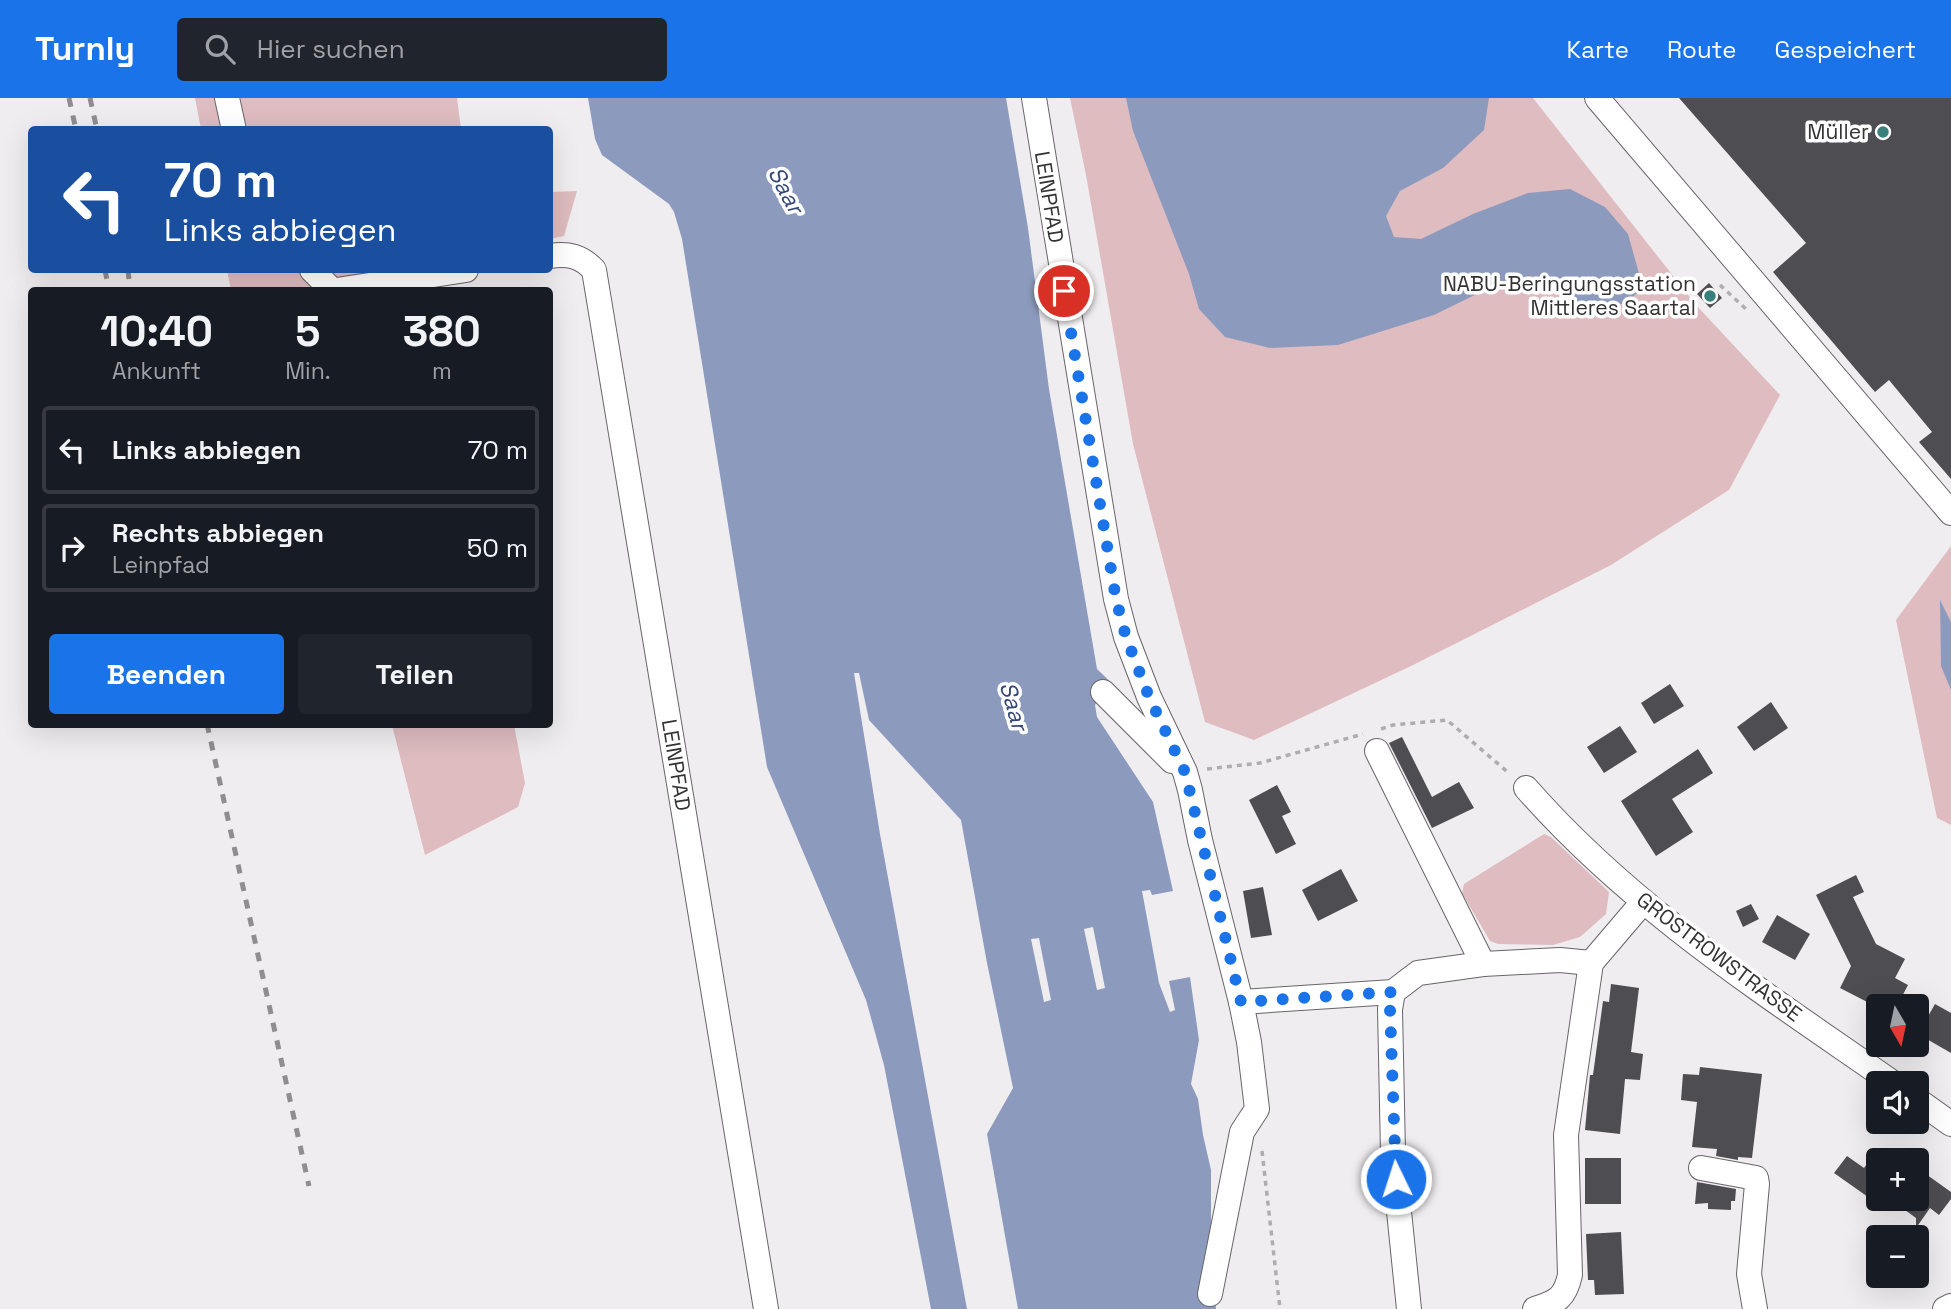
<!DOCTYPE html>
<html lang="de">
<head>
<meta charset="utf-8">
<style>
  body { margin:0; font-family:"Space Grotesk",sans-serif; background:#20242c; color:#f1f3f6; height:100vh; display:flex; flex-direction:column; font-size:26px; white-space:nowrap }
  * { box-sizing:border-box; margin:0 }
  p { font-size:23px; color:#9ea1a6 }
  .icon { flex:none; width:38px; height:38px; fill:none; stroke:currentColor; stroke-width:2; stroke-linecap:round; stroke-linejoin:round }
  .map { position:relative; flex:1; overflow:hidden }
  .drawer { position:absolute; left:28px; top:189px; width:525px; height:441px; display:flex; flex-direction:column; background:#171b24; border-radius:7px; box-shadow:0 7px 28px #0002 }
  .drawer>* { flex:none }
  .guide { position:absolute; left:28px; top:28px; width:525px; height:147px; border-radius:7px; box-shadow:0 7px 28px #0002; background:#1a4fa0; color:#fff; overflow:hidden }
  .needle { width:46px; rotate:171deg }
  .fabs { position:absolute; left:1866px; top:896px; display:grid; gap:14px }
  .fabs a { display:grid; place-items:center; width:63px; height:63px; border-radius:7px; background:#171b24; box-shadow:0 7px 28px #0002; font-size:35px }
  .pin { position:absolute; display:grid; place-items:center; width:60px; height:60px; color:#fff; margin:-30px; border:4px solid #fff; border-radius:50%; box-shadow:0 2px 7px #0007 }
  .me { position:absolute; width:77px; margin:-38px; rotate:356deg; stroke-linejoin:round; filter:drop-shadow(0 0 5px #0008) }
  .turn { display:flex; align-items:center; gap:24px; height:147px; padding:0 21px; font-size:32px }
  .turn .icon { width:91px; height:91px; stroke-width:2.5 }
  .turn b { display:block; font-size:49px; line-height:60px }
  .eta { display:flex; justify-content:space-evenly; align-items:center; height:119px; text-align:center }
  .eta b { font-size:42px; font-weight:800; line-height:49px }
  .button { display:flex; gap:14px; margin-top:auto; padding:14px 21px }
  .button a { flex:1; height:80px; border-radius:7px; background:#1a73e8; color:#fff; font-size:28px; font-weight:800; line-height:80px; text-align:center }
  .button a+a { background:#20242c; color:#f1f3f6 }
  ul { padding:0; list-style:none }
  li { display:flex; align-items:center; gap:21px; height:88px; margin:0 14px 10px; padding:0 7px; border:4px solid #363941; border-radius:7px }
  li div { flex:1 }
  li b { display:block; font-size:26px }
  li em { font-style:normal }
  header { display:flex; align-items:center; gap:42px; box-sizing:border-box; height:98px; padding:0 35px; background:#1a73e8; color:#fff }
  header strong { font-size:33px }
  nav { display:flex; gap:38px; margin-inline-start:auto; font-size:24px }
  .search { width:490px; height:63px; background:#20242c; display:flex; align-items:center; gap:18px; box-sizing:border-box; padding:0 24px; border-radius:7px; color:#9ea1a6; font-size:26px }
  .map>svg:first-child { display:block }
  .green { fill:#debcc0 }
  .water { fill:#8c9bbd; fill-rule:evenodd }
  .building { fill:#4e4d51 }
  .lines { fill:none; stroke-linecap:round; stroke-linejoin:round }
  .minor-casing { stroke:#686568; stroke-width:26 }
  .path { stroke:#afadaf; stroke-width:3.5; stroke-dasharray:5 5; stroke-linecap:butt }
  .minor { stroke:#fff; stroke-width:24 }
  .rail { stroke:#8f8d8f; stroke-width:5; stroke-dasharray:9 9; stroke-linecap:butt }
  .route { stroke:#1a73e8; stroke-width:12; stroke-dasharray:0 21.6 }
  .poi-dot { fill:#38807c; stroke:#fff; stroke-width:2.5 }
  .labels { text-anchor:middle; stroke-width:7; stroke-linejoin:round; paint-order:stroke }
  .poi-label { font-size:21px; fill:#343334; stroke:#fff; text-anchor:end }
  .street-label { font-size:21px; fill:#343334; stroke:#fff }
  .water-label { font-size:23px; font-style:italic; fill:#344676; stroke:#fff }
</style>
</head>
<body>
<header>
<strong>Turnly</strong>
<div class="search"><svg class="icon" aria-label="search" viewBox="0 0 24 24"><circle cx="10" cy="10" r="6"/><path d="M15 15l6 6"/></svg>Hier suchen</div>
<nav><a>Karte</a><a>Route</a><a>Gespeichert</a></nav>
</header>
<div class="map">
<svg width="1951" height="1211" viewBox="0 0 1951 1211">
  <rect width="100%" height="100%" fill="#f0edf0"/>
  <g class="green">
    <path d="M195 0H457L461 31H201Z"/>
    <path d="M1070 0H1533L1696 207 1780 297 1729 392 1611 467 1411 568 1254 642 1205 624 1133 346 1086 77Z"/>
    <path d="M577 93 564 138 550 141V94Z"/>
    <path d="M227 172H398L354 192H231Z"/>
    <path d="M1951 448V727L1937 720 1896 522Z"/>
    <path d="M392 627H514L525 685 518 709 425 757Z"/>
    <path d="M1544 736 1551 739 1609 794 1606 816 1580 839 1553 847 1498 846 1490 843 1462 795 1464 786Z"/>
  </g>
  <g class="water">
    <path d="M588 0H1006L1028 130 1049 291 1097 571 1119 592 1103 594 1095 607 1097 619 1153 704 1173 793 1152 797 1150 792 1142 793 1159 885 1170 914 1175 912 1169 883 1190 879 1199 942 1191 986 1198 1001 1203 1037 1211 1072V1139L1216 1211H1018L987 1036 1013 990 987 865 961 722 869 622 859 575H854L880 736 967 1211H931L884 967 866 902 767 669 682 141 674 114 669 106 602 57 595 41ZM1093 829 1105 890 1097 892 1084 831ZM1039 840 1051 902 1044 904 1031 841Z"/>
    <path d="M1126 0H1489L1484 32 1443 70 1400 93 1386 118 1394 139 1421 141 1473 116 1528 95 1570 91 1605 109 1628 136 1643 190C1637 194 1632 201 1625 204 1592 223 1559 194 1532 178L1501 184 1434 217 1338 247 1270 250 1225 239 1199 211 1189 176 1133 33Z"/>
    <path d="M1940 502 1951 524V592L1941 568Z"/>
  </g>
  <g class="building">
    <path d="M1679 0H1951V381L1919 344 1932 334 1889 282 1875 294 1773 174 1806 145Z"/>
    <path d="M1709 185 1722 200 1710 210 1697 196Z"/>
    <path d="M1670 586 1684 608 1654 626 1641 605Z"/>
    <path d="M1771 604 1788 630 1754 653 1737 629Z"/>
    <path d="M1620 628 1637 654 1604 675 1587 649Z"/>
    <path d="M1402 639 1432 699 1459 684 1474 710 1432 730 1389 645Z"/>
    <path d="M1698 651 1713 675 1672 701 1693 734 1656 758 1621 703Z"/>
    <path d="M1277 687 1291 714 1282 718 1296 746 1276 756 1249 702Z"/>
    <path d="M1341 771 1358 803 1318 823 1302 792Z"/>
    <path d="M1856 777 1864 794 1853 799 1876 846 1905 861 1895 880 1908 887 1897 908H1875L1840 890 1851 868 1816 797Z"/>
    <path d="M1263 789 1272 837 1251 840 1243 793Z"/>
    <path d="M1751 806 1759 821 1743 829 1736 813Z"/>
    <path d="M1777 817 1810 836 1795 862 1762 844Z"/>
    <path d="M1611 886 1639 890 1631 954 1643 956 1640 982 1625 981 1620 1036 1585 1032 1590 977H1593L1603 903 1609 904Z"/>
    <path d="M1935 906 1951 915V955L1918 936Z"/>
    <path d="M1700 969 1762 976 1752 1060 1738 1059V1062L1716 1058 1717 1051 1692 1049 1697 1004 1681 1002 1683 976 1699 977Z"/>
    <path d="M1878 1051V1106L1834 1075 1847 1058 1864 1070Z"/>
    <rect x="1585" y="1060" width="36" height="46"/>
    <path d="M1916 1069 1951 1094V1101L1939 1117 1930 1110 1916 1130V1120L1890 1101H1916Z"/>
    <path d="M1697 1084 1736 1091 1735 1103H1731V1112L1708 1111V1105L1695 1106Z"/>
    <path d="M1621 1134 1624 1196 1595 1197 1594 1182H1588L1586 1136Z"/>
  </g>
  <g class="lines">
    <g class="minor-casing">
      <g id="minor">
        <path d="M227 0 234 32"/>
        <path d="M1034 0 1116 501 1126 539 1149 599 1185 674 1190 692 1200 742 1241 904 1249 944 1257 1011 1242 1034 1210 1196"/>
        <path d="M1597 0 1951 415"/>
        <path d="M550 158C568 155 581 158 594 172L766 1211"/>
        <path d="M312 172 332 192"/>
        <path d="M337 192 466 172"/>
        <path d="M1103 594 1172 663"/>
        <path d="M1377 653 1483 866"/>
        <path d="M1526 690C1631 810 1764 895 1893 985"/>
        <path d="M1241 904 1393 894"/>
        <path d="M1916 1001 1951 1026"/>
        <path d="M1701 1070 1756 1080 1757 1086 1749 1176 1755 1211"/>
        <path d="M1409 1211 1393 1055 1390 911 1393 894 1418 875 1483 866 1560 862 1591 865"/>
        <path d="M1535 1211C1557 1204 1565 1200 1570 1177L1566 1037 1591 865 1643 804"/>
        <path d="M1945 1211 1951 1208"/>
      </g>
    </g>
    <g class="path">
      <path d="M1720 187 1747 212"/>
      <path d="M1381 631 1393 627 1447 622 1510 676"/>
      <path d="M1207 671 1260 665 1363 636"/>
      <path d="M1262 1053 1280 1211"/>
    </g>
    <use href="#minor" class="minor"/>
    <g class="rail">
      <path d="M69 0 76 32"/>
      <path d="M90 0 97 32"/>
      <path d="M105 172 109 192"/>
      <path d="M128 172 130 192"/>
      <path d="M207 626 309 1088"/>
    </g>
  </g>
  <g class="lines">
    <path class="route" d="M1064 193 1116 501 1126 539 1149 599 1185 674 1241 904 1393 894 1390 911 1396 1081"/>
  </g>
  <g class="poi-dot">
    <circle cx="1883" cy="34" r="7"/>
    <circle cx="1710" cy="198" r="7"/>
  </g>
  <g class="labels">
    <g class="poi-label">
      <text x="1869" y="41">Müller</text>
      <text x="1696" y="193">NABU-Beringungsstation<tspan x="1696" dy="24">Mittleres Saartal</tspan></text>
    </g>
    <g class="street-label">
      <text transform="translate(1049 99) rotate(81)" y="7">LEINPFAD</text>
      <text transform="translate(676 667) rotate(81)" y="7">LEINPFAD</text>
      <text transform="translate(1719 859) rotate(37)" y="7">GROSTROWSTRASSE</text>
    </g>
    <g class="water-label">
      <text transform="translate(786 92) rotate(62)" y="8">Saar</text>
      <text transform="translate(1014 608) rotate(74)" y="8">Saar</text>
    </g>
  </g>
</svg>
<div class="fabs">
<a><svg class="needle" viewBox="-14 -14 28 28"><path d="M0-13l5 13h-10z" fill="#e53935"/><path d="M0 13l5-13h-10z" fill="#9ea1a6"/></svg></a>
<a><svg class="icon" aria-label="sound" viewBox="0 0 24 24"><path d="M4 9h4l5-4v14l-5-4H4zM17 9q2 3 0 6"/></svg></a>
<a>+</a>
<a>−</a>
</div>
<div class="pin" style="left:1064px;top:193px;background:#d93025"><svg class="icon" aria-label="arrive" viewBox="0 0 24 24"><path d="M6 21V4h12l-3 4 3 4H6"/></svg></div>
<svg class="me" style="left:1396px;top:1081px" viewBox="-20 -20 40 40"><circle r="17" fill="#1a73e8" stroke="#fff" stroke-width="3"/><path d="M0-11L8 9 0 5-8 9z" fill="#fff"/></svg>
<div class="guide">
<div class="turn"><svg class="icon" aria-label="left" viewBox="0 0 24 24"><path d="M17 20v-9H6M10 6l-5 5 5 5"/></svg><div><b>70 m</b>Links abbiegen</div></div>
</div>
<section class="drawer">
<div class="eta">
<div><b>10:40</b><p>Ankunft</p></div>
<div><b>5</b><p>Min.</p></div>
<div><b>380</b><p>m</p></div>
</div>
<ul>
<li><svg class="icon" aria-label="left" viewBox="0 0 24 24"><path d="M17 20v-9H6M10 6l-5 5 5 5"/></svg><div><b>Links abbiegen</b></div><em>70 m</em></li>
<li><svg class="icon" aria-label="right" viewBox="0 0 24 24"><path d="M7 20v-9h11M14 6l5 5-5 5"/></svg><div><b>Rechts abbiegen</b><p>Leinpfad</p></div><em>50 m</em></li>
</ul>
<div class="button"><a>Beenden</a><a>Teilen</a></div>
</section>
</div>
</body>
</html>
